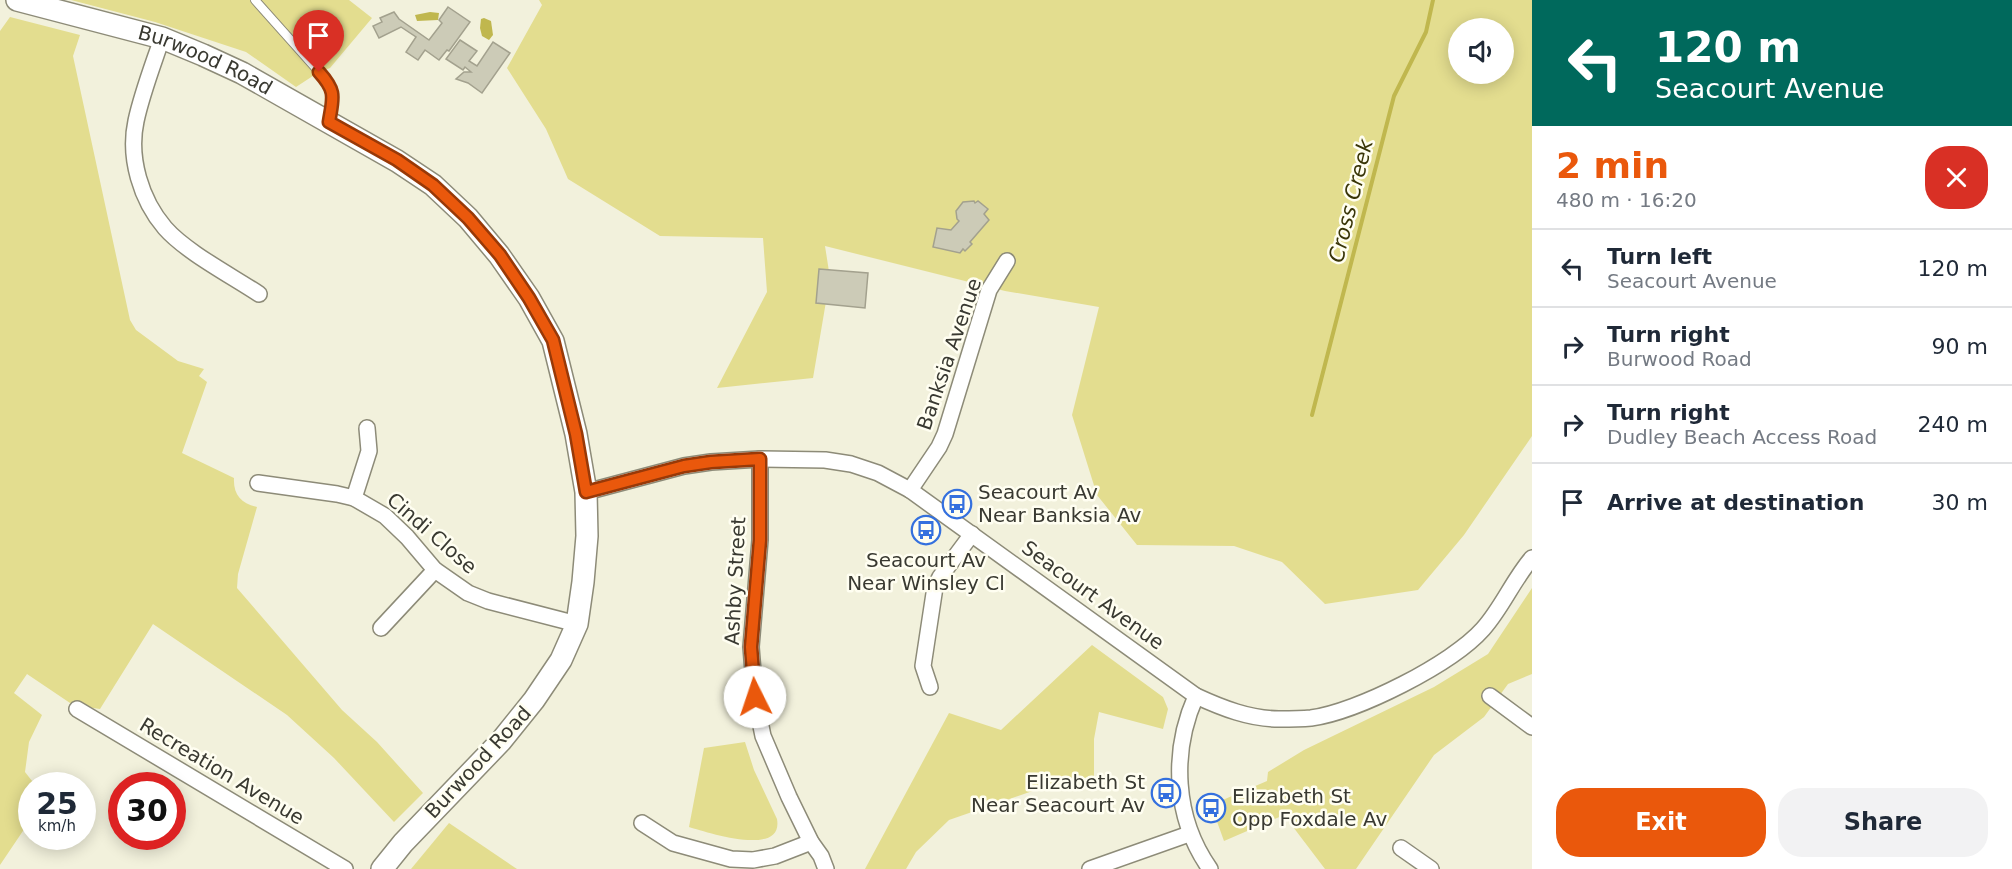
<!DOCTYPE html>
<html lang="en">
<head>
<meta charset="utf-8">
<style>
  body { margin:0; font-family:"DejaVu Sans",sans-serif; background:#f2f2f3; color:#1f2937; height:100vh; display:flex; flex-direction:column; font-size:22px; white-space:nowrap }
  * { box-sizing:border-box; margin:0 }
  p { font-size:20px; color:#747a83 }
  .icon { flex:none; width:33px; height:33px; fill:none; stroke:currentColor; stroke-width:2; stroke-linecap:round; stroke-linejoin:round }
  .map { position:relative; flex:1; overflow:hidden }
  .side { display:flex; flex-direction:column; background:#fff; width:480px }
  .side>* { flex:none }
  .hud { background:#00695c; color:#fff; overflow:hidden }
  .buttons { position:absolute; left:1448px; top:18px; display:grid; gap:12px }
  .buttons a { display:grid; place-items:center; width:66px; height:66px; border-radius:50%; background:#fff; box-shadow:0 3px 15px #0003; font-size:30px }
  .speed { position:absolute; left:18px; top:772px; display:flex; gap:12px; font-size:30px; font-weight:700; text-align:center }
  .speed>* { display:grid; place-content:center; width:78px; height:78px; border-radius:50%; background:#fff; box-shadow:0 3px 15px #0003; line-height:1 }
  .speed small { font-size:15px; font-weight:400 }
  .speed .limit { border:9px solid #d22; background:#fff; color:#111 }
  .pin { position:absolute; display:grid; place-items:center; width:51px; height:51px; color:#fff; margin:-62px -26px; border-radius:50% 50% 50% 0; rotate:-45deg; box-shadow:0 0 6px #0007 }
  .pin .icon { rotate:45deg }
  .me { position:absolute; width:66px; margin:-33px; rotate:356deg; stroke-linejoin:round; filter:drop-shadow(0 0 4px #0008) }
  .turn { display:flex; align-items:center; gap:21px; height:126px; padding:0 24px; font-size:27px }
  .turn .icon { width:78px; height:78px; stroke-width:2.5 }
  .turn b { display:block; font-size:42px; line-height:51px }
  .round { display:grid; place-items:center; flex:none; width:63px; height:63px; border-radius:24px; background:#f2f2f3 }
  .headline { display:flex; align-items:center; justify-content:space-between; height:102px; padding:0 24px }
  h1 { font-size:36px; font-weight:600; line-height:45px; color:#ea580c }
  .action { display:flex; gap:12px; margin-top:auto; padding:12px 24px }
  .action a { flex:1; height:69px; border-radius:24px; background:#ea580c; color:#fff; font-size:24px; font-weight:600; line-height:69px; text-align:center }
  .action a+a { background:#f2f2f3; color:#1f2937 }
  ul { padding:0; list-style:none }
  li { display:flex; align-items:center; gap:18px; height:78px; padding:0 24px; border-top:2px solid #e0e1e3 }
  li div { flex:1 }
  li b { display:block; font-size:22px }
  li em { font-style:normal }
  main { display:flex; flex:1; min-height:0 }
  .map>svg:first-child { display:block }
  .green { fill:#e3dd8f; fill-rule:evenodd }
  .water { fill:#c0b74e }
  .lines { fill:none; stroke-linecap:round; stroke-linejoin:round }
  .stream { stroke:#c0b74e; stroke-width:4 }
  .building { fill:#cccbb7; stroke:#a3a18e; stroke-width:1.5 }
  .lane-casing { stroke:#8d8b78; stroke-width:10 }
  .street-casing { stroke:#8d8b78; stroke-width:18 }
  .secondary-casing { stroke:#8d8b78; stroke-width:24 }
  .lane { stroke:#fff; stroke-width:8 }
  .street { stroke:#fff; stroke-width:15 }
  .secondary { stroke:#fff; stroke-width:21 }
  .route-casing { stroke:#983908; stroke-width:15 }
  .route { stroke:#ea580c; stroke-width:10 }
  .labels { text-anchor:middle; stroke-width:5; stroke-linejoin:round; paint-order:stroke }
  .street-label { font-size:20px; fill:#393931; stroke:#fffef1 }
  .poi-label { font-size:20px; fill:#393931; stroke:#fffef1; text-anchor:start }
  .water-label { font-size:21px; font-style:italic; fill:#393507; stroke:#fffef1 }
</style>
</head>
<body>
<main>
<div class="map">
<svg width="1532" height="869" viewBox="0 0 1532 869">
  <rect width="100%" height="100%" fill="#f2f1dc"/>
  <g class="green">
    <path d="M71 0H349L372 18 330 68 319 72 296 87 246 52 155 22Z"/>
    <path d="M539 0H1532V436L1464 535 1418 590 1325 604 1282 562 1234 546 1137 545 1097 495 1072 415 1099 307 1005 291 825 246 830 278 813 378 717 388 767 292 763 238 660 236 568 179 546 129 507 68 542 5ZM1458 28H1503V74H1458Z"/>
    <path d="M10 17 80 35 73 56 130 320 136 330 178 361 204 369 199 376 207 382 182 453 234 478C233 494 241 504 257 507L238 574 237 588 342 710 377 742 423 793 394 822 334 758 287 715 153 624 100 709 73 705 27 674 14 693 42 715 29 742 25 772 36 786H32L31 819 0 865V31Z"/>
    <path d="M1532 588V674L1508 684 1484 717 1434 755 1356 869H1325L1284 815 1224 841 1211 805 1267 781 1268 772 1304 750 1434 687 1488 654Z"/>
    <path d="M1092 645 1163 697 1168 709 1163 729 1099 712 1094 739V776L1047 786 949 820 916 852 906 869H865L949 713 1001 730Z"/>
    <path d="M745 742 754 770 777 819C784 858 706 832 689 827L704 748Z"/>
    <path d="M449 823 517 869H411Z"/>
  </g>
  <g class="water">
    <path d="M430 12 439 13 438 20 417 21 415 15Z"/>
    <path d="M484 18 491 21 493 35 489 40 482 36 480 28 481 19Z"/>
  </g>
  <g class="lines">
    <path class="stream" d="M1312 415 1394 96 1426 32 1433 0"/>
  </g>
  <g class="building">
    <path d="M448 7 470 22 449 51 447 50 439 60 425 50 418 60 406 52 416 37 401 27 379 38 373 26 382 22 380 18 394 12 399 19 429 40 442 23 439 20Z"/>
    <path d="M460 40 477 51 469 61 477 66 493 42 510 53 482 93 468 83 456 79 464 72H471L465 67 463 70 446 59Z"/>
    <path d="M974 201 975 203 978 201 988 209 984 214 989 220 970 242 972 244 965 251 963 249 960 253 933 247 937 228 951 230 959 221 957 219 956 211 963 202Z"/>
    <path d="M819 269 868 273 865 308 816 303Z"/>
  </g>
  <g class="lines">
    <g class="lane-casing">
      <path id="lane" d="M255 0 329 83 333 93 330 121"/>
    </g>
    <g class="street-casing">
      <g id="street">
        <path d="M162 38C153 65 142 93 136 121 128 158 141 200 165 228 186 252 232 276 259 294"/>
        <path d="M760 459V540L751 647 755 697 763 736 789 797 811 842 821 856 826 869"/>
        <path d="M258 483 337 494 354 498 385 516 407 537 435 570 468 593 488 601 577 624"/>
        <path d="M910 490 939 447 945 434 989 290 1007 261"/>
        <path d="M586 492 684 466 711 462 760 459 825 460 851 464 878 473 910 490 1196 696C1222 708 1250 719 1279 719 1289 719 1300 719 1311 718 1357 712 1452 664 1483 629 1502 608 1513 580 1532 558"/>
        <path d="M354 498 369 451 367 428"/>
        <path d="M381 628 435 570"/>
        <path d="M930 687 923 666 935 587 940 577 972 534"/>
        <path d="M1196 696C1171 752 1174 818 1210 869"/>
        <path d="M1490 696 1532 727"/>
        <path d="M77 709 345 869"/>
        <path d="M642 823 673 843 731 859 753 860 775 856 811 842"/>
        <path d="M1401 848 1431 869"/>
        <path d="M1090 869 1189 834"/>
      </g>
    </g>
    <g class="secondary-casing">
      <g id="secondary">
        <path id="s1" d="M17 0 162 38 203 55 242 73 397 161 433 185 468 218 499 255 529 298 553 341 576 434 586 492 587 536 583 582 577 624 561 660 534 700 501 741 403 843 382 869"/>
      </g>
    </g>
    <use href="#lane" class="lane"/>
    <use href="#street" class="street"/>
    <use href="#secondary" class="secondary"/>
  </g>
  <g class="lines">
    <g class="route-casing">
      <path id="route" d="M319 72C337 92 333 97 329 122L397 160 433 185 468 218 500 255 529 298 553 340 576 434 586 492 684 466 711 462 760 459V540L751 647 755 697"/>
    </g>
    <use href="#route" class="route"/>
  </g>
  <defs>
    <g id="bus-ring" transform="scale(1.5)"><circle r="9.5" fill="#fffef1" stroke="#3470de" stroke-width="1.5"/><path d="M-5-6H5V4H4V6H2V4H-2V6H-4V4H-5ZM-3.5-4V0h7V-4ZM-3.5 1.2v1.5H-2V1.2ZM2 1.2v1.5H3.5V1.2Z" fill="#3470de"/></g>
  </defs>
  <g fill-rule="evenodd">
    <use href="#bus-ring" x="957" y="504"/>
    <use href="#bus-ring" x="926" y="530"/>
    <use href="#bus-ring" x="1166" y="793"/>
    <use href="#bus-ring" x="1211" y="808"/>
  </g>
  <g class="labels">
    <g class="street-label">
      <text dy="7" stroke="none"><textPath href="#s1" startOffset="198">Burwood Road</textPath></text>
      <text transform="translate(949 354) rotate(-71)" y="7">Banksia Avenue</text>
      <text transform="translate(432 533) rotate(41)" y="7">Cindi Close</text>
      <text transform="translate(735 581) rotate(-87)" y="7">Ashby Street</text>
      <text transform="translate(1093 595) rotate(36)" y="7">Seacourt Avenue</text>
      <text transform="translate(478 762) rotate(-47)" y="7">Burwood Road</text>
      <text transform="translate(222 771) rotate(31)" y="7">Recreation Avenue</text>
    </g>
    <g class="poi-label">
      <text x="978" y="499">Seacourt Av<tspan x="978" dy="23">Near Banksia Av</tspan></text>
      <text x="926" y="567" text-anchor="middle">Seacourt Av<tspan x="926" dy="23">Near Winsley Cl</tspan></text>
      <text x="1145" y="789" text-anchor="end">Elizabeth St<tspan x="1145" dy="23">Near Seacourt Av</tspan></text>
      <text x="1232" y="803">Elizabeth St<tspan x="1232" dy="23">Opp Foxdale Av</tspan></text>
    </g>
    <g class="water-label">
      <text transform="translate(1351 201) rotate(-76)" y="7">Cross Creek</text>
    </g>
  </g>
</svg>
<div class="buttons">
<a><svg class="icon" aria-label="sound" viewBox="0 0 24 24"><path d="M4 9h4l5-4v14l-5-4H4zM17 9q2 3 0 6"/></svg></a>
</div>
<div class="speed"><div>25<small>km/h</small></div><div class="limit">30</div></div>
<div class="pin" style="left:319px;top:72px;background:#d93025"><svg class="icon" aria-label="arrive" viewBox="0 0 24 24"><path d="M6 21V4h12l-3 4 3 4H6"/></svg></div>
<svg class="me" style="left:755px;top:697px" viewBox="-20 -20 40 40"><circle r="19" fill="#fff"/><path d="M0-13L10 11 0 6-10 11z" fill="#ea580c"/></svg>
</div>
<section class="side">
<div class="hud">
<div class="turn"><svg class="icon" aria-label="left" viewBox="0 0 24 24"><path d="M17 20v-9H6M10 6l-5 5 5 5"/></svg><div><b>120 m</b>Seacourt Avenue</div></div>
</div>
<div class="headline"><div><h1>2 min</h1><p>480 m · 16:20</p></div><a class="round" style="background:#d93025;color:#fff"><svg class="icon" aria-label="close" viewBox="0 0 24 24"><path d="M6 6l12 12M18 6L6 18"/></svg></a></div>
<ul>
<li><svg class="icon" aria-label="left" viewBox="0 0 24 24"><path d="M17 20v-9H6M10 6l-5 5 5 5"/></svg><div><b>Turn left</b><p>Seacourt Avenue</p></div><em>120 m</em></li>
<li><svg class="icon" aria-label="right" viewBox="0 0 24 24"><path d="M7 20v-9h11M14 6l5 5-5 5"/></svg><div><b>Turn right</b><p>Burwood Road</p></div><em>90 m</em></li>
<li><svg class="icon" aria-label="right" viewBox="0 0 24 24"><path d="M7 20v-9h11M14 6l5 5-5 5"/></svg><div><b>Turn right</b><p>Dudley Beach Access Road</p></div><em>240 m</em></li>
<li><svg class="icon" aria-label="arrive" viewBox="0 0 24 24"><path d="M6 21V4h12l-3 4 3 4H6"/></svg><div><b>Arrive at destination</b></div><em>30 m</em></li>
</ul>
<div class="action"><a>Exit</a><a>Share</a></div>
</section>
</main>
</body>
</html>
